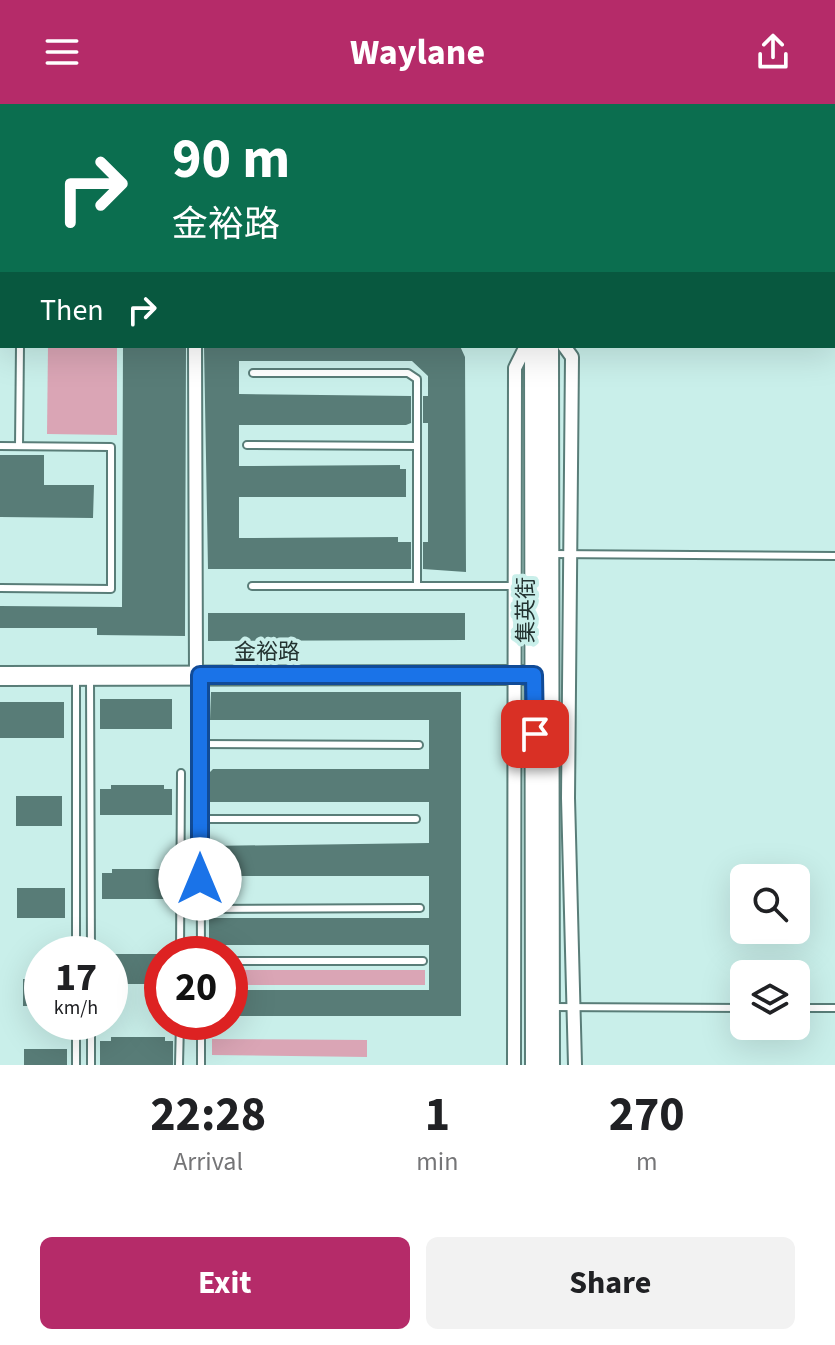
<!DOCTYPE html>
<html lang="en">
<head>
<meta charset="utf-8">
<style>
  body { margin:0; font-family:"Source Sans 3","Noto Sans SC",sans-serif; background:#f2f2f2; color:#202124; height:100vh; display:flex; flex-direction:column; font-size:30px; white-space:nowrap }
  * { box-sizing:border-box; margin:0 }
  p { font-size:26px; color:#757577 }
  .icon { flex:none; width:44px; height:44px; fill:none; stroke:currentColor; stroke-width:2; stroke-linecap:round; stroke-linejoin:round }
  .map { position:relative; height:961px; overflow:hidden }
  .sheet { display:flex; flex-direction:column; background:#fff; flex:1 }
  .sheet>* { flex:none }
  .top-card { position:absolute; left:0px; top:0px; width:836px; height:244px; box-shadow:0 8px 32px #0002; background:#0b6e4f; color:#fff; overflow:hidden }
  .controls { position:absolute; left:730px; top:760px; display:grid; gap:16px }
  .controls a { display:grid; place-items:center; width:80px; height:80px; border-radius:12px; background:#fff; box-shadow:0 8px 32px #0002; font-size:40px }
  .speed { position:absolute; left:24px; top:832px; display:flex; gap:16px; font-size:40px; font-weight:700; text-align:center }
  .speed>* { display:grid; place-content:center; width:104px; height:104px; border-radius:50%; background:#fff; box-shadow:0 8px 32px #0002; line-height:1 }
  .speed small { font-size:20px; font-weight:400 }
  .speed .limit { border:12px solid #d22; background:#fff; color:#111 }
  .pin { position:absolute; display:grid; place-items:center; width:68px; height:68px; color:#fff; margin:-34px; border-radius:16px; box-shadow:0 4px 12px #0006 }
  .me { position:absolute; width:88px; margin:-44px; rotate:0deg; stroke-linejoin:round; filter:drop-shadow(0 0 6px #0008) }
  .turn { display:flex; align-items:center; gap:28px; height:168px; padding:0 40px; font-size:36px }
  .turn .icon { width:104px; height:104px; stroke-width:2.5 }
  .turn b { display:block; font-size:56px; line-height:68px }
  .then { display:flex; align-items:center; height:76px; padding:0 40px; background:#0003; gap:16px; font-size:30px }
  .eta { display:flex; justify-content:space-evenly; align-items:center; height:136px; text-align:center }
  .eta b { font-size:48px; font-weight:700; line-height:56px }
  .cta { display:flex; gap:16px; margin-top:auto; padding:16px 40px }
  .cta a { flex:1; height:92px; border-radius:12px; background:#b52b69; color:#fff; font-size:32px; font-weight:700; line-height:92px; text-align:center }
  .cta a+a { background:#f2f2f2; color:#202124 }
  header { display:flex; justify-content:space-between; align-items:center; height:104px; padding:0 40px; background:#b52b69; color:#fff; font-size:36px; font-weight:700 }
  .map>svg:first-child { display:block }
  .green { fill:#daa5b5 }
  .building { fill:#587c77 }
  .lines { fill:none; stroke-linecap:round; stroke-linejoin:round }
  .lane-casing { stroke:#597d78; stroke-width:10 }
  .street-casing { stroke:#597d78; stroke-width:16 }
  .secondary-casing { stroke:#597d78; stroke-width:22 }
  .primary-casing { stroke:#aa6a81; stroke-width:24 }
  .lane { stroke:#fff; stroke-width:6 }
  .street { stroke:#fff; stroke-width:12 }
  .secondary { stroke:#fff; stroke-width:18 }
  .primary { stroke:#f7b8ce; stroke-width:20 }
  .route-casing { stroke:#114b97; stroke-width:20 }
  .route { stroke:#1a73e8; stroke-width:14 }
  .labels { text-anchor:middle; stroke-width:8; stroke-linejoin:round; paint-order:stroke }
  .street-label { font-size:22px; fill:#233230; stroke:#c9efea }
</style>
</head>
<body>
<header><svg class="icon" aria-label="menu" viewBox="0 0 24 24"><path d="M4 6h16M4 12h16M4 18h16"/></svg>Waylane<svg class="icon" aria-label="share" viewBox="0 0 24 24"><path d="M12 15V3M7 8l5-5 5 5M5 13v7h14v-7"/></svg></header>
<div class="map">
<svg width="835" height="961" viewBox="0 0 835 961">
  <rect width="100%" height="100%" fill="#c9efea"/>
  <g class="green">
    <path d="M48 242H117V331L47 330Z"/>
    <path d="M425 866V881H230V866Z"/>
    <path d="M212 935 367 936V953L212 951Z"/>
  </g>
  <g class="building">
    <path d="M123 242H186L185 532 97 531V524H0V502L122 503Z"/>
    <path d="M204 242H460L465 253 466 468 423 465V438H428V319H423V292H428V272L412 257H239V290L411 292V319L406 321H239V362L400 361V365H406V393H239V434L398 433V438H411V465H208Z"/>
    <path d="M0 351H44V381H94L93 414 0 413Z"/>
    <path d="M208 509H465V536L208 537Z"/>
    <path d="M211 588H461V912H230V886H429V841H209V814H429V772H209V742L429 739V698H210V668L213 665H429V616H210Z"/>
    <rect x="100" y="595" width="72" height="30"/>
    <rect x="0" y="598" width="64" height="36"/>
    <path d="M111 681H164V685H172V711H100V685H111Z"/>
    <rect x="16" y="692" width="46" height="30"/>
    <path d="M112 765H166V769H174V795H102V769H112Z"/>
    <rect x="17" y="784" width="48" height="30"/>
    <path d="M112 850H162V880H110Z"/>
    <rect x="23" y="875" width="19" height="27"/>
    <path d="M111 933H165V937H173V961H100V937H111Z"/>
    <rect x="24" y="945" width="43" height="16"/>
  </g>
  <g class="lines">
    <g class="lane-casing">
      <g id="lane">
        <path d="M620 0V2"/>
        <path d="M171 2V0"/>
        <path d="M834 56H835"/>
        <path d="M253 269H408L417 275V482"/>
        <path d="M247 341 417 342"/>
        <path d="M0 342 111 343V485L0 484"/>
        <path d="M19 342 20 242"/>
        <path d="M551 450 835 452"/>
        <path d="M252 482H514"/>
        <path d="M76 574V850"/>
        <path d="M90 574 91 850"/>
        <path d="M200 574 201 850"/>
        <path d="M200 640 419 641"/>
        <path d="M200 715H416"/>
        <path d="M200 805 420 804"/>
        <path d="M180 850 181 669"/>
        <path d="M230 857H423"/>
        <path d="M552 903 744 904"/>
        <path d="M796 904H835"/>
        <path d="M76 918V961"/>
        <path d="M91 918V961"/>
        <path d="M201 918V961"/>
        <path d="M179 961 180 918"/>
      </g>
    </g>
    <g class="street-casing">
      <g id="street">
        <path d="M195 242 196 571"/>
        <path d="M564 242 572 253 568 694 575 961"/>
        <path d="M514 961 515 264 526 242"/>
      </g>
    </g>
    <g class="secondary-casing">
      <g id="secondary">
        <path d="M534 0V2"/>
        <path d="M549 0V2"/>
        <path d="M534 242 535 961"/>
        <path d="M549 242 550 961"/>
        <path d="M0 572 534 571"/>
      </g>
    </g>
    <g class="primary-casing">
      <g id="primary">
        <path d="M834 126H835"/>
        <path d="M0 136H2"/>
        <path d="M0 168H2"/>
        <path d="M834 168H835"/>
      </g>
    </g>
    <use href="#lane" class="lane"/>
    <use href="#street" class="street"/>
    <use href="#secondary" class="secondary"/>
    <use href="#primary" class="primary"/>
  </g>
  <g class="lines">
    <g class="route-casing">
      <path id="route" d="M200 775V571H534L535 630"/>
    </g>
    <use href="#route" class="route"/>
  </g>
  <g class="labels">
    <g class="street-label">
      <text transform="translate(525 506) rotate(-90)" y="8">集英街</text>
      <text x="267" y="555">金裕路</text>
    </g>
  </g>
</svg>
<div class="controls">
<a><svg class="icon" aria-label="search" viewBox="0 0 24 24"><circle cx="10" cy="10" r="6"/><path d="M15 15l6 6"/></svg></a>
<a><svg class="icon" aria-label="layers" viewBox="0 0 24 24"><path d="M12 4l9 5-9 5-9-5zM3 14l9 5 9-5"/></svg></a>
</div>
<div class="speed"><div>17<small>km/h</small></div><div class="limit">20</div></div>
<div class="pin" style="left:535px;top:630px;background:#d93025"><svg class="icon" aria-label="arrive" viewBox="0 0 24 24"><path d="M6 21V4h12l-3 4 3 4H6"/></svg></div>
<svg class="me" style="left:200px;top:775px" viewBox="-20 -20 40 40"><circle r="19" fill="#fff"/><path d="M0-13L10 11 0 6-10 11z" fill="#1a73e8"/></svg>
<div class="top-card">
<div class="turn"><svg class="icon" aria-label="right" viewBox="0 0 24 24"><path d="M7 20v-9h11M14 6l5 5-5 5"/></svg><div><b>90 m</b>金裕路</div></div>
<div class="then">Then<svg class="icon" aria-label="right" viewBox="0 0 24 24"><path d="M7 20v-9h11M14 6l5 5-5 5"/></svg></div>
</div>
</div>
<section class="sheet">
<div class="eta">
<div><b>22:28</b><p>Arrival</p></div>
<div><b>1</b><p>min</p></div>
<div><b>270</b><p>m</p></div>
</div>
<div class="cta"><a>Exit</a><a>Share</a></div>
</section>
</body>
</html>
